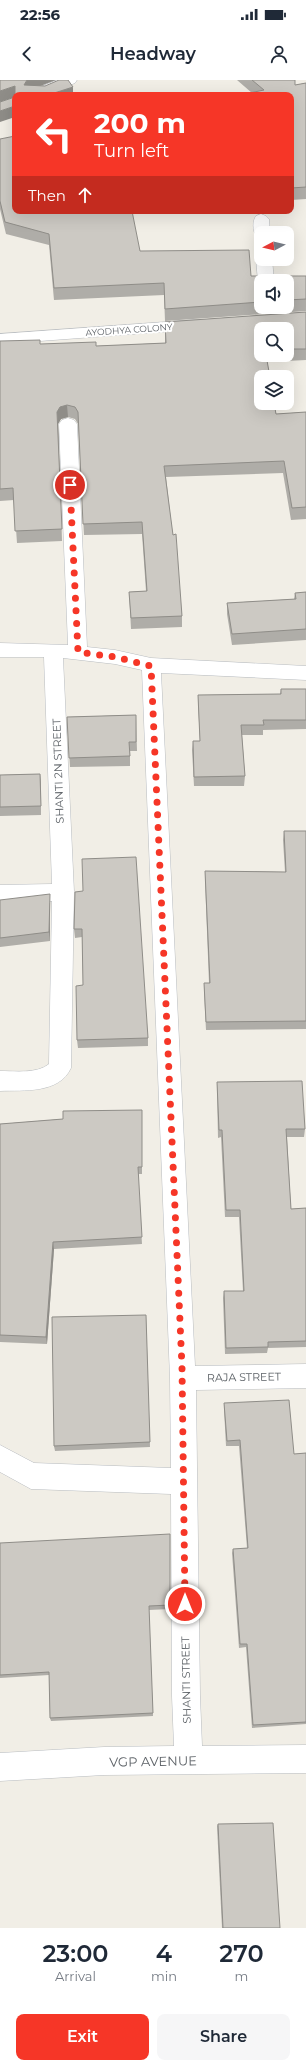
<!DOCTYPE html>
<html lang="en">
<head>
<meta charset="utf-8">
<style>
  body { margin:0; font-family:Montserrat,sans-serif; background:#f6f6f7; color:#1f2937; height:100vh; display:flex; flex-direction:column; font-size:15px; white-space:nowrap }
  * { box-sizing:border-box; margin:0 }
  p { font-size:13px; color:#747a83 }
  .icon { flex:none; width:22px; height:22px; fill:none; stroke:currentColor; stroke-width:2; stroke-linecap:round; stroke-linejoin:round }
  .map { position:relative; height:1848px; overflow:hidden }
  .side { display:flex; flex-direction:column; background:#fff; flex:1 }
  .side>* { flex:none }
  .top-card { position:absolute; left:12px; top:12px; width:282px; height:122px; border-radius:8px; box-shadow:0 4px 16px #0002; background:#f63627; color:#fff; overflow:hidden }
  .needle { width:26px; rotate:263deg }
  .fabs { position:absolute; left:254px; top:146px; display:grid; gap:8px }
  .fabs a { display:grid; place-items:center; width:40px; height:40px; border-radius:8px; background:#fff; box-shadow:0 4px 16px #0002; font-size:20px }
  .pin { position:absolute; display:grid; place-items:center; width:34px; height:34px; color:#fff; margin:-17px; border:2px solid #fff; border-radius:50%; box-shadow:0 1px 4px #0007 }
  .me { position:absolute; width:44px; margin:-22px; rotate:0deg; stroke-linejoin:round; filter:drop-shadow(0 0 3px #0008) }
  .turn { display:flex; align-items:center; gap:14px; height:84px; padding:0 16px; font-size:18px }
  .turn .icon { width:52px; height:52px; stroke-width:2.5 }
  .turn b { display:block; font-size:28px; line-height:34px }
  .then { display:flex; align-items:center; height:38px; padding:0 16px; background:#0003; gap:8px; font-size:15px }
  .eta { display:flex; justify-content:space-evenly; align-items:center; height:68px; text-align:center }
  .eta b { font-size:24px; font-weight:600; line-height:28px }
  .action { display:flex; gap:8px; margin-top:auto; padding:8px 16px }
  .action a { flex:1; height:46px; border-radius:8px; background:#f63627; color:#fff; font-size:16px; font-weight:600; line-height:46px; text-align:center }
  .action a+a { background:#f6f6f7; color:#1f2937 }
  .status { display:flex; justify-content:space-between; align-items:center; height:28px; padding:0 20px; background:#fff; direction:ltr }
  .status svg { height:11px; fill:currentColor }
  header { display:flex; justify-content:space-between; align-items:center; height:52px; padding:0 16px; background:#fff; font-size:18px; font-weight:600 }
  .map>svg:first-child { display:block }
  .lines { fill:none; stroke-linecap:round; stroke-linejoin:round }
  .minor-casing { stroke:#b8bcc0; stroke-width:1 }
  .tertiary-casing { stroke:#b8bcc0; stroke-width:1 }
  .minor { fill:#fff; fill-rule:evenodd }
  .tertiary { fill:#fff; fill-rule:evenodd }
  .wall { fill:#afada8; fill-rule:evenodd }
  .shaded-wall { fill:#8f8d88 }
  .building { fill:#ccc9c3; stroke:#8f8d88 }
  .route { stroke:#f63627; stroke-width:7; stroke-dasharray:0 12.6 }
  .labels { text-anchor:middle; stroke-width:4; stroke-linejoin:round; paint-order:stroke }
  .far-street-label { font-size:9px; fill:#5d6267; stroke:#fff }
  .street-label { font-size:11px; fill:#5d6267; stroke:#fff }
  .near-street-label { font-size:13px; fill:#5d6267; stroke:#fff }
</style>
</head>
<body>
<div class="status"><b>22:56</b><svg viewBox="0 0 49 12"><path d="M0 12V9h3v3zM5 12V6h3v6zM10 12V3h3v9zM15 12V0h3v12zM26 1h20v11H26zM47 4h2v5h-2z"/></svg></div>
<header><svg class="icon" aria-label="back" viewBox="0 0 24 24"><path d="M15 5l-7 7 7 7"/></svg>Headway<svg class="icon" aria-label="person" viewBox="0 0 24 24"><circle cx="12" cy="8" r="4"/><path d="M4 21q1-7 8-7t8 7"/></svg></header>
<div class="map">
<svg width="306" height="1848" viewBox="0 0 306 1848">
  <rect width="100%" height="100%" fill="#f1eee6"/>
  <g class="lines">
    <g class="minor-casing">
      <g id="minor">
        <path d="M261 134 266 136 269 139 270 153H261V157L256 156C253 151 252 141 256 136Z"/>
        <path d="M261 175V179H272L274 201H261V205L258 201 256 179Z"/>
        <path d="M194 240 200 241 202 245 200 249 0 264V254Z"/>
        <path d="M68 338 74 340 77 344 87 567 115 570 151 578 306 586V600L161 593 195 1286 306 1284V1308L196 1310 200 1616 202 1666 306 1665V1693L104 1695 0 1701V1673L104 1667 174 1666 172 1616 171 1414 31 1409 0 1392V1365L34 1383 171 1388 170 1298 142 590 115 584 63 578 74 812 71 988C59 1014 24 1010 0 1011V991C15 991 37 994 49 984L52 821 0 823V805L52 804 44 577H0V563L68 565 59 344 62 340Z"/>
      </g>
    </g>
    <g class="tertiary-casing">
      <path id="tertiary" d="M57 0H77L75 3 46 15H26L28 12Z"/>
    </g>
    <use href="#minor" class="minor"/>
    <use href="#tertiary" class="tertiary"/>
  </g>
  <g class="wall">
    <path d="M237 0H295V5L306 3V119L291 120V15L252 13Z"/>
    <path d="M0 59 140 171 251 196H306V231L165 241 164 215 54 220 49 165 6 154 0 129ZM261 201H287V227H261Z"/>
    <path d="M306 232V280L267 282 276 334 306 332V439L291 440 283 393 166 397 182 536V547L131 549 129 512 146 511 142 454 84 455 78 344 75 339 68 337 61 339 58 344 62 461 17 463 14 420 0 421V261L40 264 96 266 165 263V242ZM287 249V275H261Z"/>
    <path d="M306 512V560L232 565 227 534V523L294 519 295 513Z"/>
    <path d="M281 609H306V649L263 650V655H242L245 696 244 706H194L192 670 193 661H200L198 625V615L280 614Z"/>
    <path d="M136 635 137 671H130V686L70 687 67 637Z"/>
    <path d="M40 694 41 704V735L0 736V695Z"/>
    <path d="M284 751H306V949L206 950 204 912V903H209L205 800V791L285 792 283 760Z"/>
    <path d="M75 812 148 958V966L78 968 77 960 83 905 82 857 75 858 74 849Z"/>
    <path d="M0 820 50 823V861L0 867Z"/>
    <path d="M217 1002 305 1049 304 1057H287L291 1129 306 1128V1267L268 1268 267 1273 225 1274 223 1218 224 1211H243L239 1137H225L221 1057 218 1058 217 1010Z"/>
    <path d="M142 1030V1094H138L142 1164 54 1169 47 1264 0 1262V1044L63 1039Z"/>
    <path d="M146 1235 150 1367 55 1371 54 1366Z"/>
    <path d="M224 1323 294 1374 306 1373V1644L252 1648 246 1567 239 1568 232 1473 233 1469 247 1468 239 1366H226L224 1329Z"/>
    <path d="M0 1463 170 1525V1529L149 1530 153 1636 51 1641 50 1638 49 1595 0 1598Z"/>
    <path d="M218 1744 280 1848H222L217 1746Z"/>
  </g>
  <g class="shaded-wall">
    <path d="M27 0H56L27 11 24 5Z"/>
    <path d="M15 6 16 15H15V17L0 22V11Z"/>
    <path d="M73 7V15H48Z"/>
    <path d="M15 26V37L0 42V31Z"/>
    <path d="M67 325 68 337 61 339 58 344 62 461 57 332 60 327Z"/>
    <path d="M40 694 41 704V735V726Z"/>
    <path d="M50 814V861L49 852Z"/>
    <path d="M53 1162 54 1169 47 1264 46 1257Z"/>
  </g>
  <g class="building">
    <path d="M0 0H27L24 5 45 6 59 0H68L73 7 48 15H15V6L0 11Z"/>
    <path d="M252 0H295V5L306 3V107L291 108V15H240L264 10Z"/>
    <path d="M15 17V26L0 31V22Z"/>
    <path d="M15 56V131H132L140 171 249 170 251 196H306V219L287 220V201H261V222L165 229 164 203 54 208 49 154 5 142 0 121V59Z"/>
    <path d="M306 232V269H287V249H261V275H266L270 297H261V323H274L276 334 306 332V427L292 428 284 381 164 386 173 455 176 454 182 536 131 538 129 512 147 511 142 442 83 444 78 332 75 327 67 325 60 327 57 332 62 449 15 451 13 408 0 409V261L40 260V264L96 262V266L166 263 165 242Z"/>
    <path d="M306 512V549L232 554 227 523 296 519 295 513Z"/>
    <path d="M281 609H306V640H263L264 645H241L245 696 194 697 193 661H200L198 615 281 614Z"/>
    <path d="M136 635V662H129L130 676 69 678 67 637Z"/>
    <path d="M40 694 41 726 0 727V695Z"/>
    <path d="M284 751H306V941L206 942 204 903H210L205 791 286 792Z"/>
    <path d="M136 777 148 958 77 960 76 906 83 905 82 849H74L75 812 83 811 82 779Z"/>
    <path d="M50 814 49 852 0 858V820Z"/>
    <path d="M302 1001 305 1049H286L291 1129 306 1128V1261L268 1262V1267L226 1268 224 1211H244L240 1130H226L222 1050H219L217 1002Z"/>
    <path d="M142 1030V1087H138L142 1157 53 1162 46 1257 0 1255V1044L63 1039V1031Z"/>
    <path d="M146 1235 150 1362 54 1366 52 1237Z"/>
    <path d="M289 1320 294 1374 306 1373V1642L253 1645 247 1564H240L233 1469 248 1468 240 1360 227 1361 224 1323Z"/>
    <path d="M170 1454V1525L149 1526 153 1633 50 1638 49 1592 0 1595V1463Z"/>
    <path d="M273 1743 280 1848H223L218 1744Z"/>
  </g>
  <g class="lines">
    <path class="route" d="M70 405 78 572 115 577 151 586 182 1287 185 1524"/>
  </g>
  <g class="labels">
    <g class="far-street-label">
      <text transform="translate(129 250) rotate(-4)" y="3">AYODHYA COLONY</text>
    </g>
    <g class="street-label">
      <text transform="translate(58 691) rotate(-92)" y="4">SHANTI 2N STREET</text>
      <text transform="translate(244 1297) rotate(-1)" y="4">RAJA STREET</text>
      <text transform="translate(186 1600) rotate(-91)" y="4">SHANTI STREET</text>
    </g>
    <g class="near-street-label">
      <text transform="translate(153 1681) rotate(-1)" y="5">VGP AVENUE</text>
    </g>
  </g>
</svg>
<div class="fabs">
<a><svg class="needle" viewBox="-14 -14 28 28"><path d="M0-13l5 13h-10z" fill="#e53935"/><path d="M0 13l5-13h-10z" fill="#747a83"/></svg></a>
<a><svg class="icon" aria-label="sound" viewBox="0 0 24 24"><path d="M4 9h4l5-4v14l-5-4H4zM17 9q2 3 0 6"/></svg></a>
<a><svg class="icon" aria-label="search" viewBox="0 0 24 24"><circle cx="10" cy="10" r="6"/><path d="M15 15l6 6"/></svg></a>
<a><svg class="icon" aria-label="layers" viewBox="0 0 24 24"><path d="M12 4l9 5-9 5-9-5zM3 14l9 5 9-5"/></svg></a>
</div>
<div class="pin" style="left:70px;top:405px;background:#d93025"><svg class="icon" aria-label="arrive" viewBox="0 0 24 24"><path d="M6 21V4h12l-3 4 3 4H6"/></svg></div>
<svg class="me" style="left:185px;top:1524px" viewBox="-20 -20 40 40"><circle r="17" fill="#f63627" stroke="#fff" stroke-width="3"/><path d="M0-11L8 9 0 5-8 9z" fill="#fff"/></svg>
<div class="top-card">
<div class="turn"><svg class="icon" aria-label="left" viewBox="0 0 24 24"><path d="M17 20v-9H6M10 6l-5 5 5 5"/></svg><div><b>200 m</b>Turn left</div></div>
<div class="then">Then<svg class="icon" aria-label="ahead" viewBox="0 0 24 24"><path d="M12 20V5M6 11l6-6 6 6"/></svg></div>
</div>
</div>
<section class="side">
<div class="eta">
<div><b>23:00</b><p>Arrival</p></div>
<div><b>4</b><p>min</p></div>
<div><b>270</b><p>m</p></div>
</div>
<div class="action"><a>Exit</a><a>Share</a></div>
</section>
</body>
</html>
